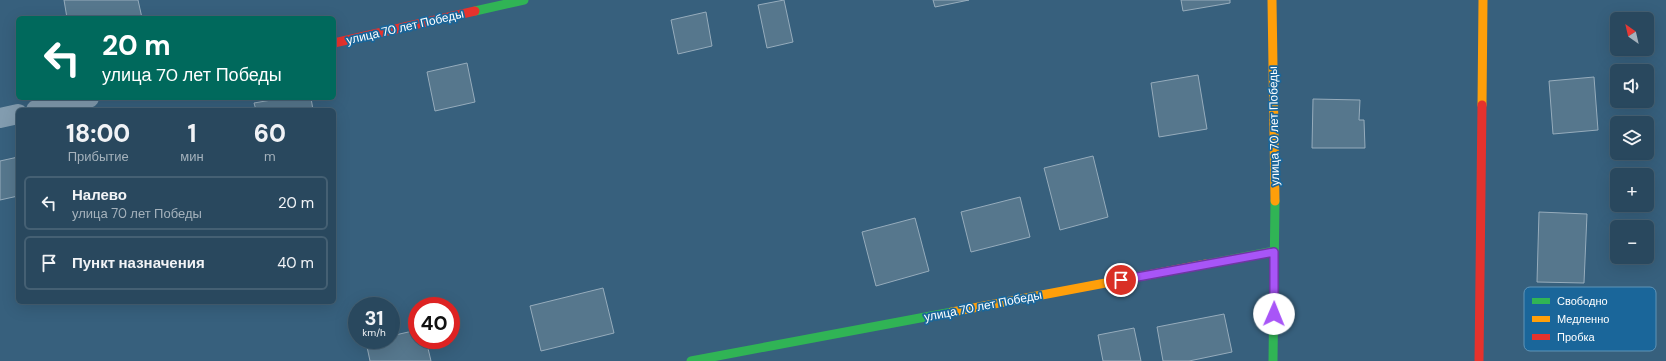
<!DOCTYPE html>
<html lang="ru">
<head>
<meta charset="utf-8">
<style>
  body { margin:0; font-family:"DM Sans",sans-serif; background:#314f64; color:#f1f3f6; height:100vh; display:flex; flex-direction:column; font-size:15px; white-space:nowrap }
  * { box-sizing:border-box; margin:0 }
  p { font-size:13px; color:#a5b2bc }
  .icon { flex:none; width:22px; height:22px; fill:none; stroke:currentColor; stroke-width:2; stroke-linecap:round; stroke-linejoin:round }
  .map { position:relative; flex:1; overflow:hidden }
  .panel { position:absolute; left:16px; top:108px; width:320px; height:196px; display:flex; flex-direction:column; background:#29485e; border-radius:6px; box-shadow:0 4px 16px #0002,0 0 0 1px #456073 }
  .panel>* { flex:none }
  .banner { position:absolute; left:16px; top:16px; width:320px; height:84px; border-radius:6px; box-shadow:0 4px 16px #0002,0 0 0 1px #456073; background:#00695c; color:#fff; overflow:hidden }
  .needle { width:26px; rotate:326deg }
  .fabs { position:absolute; left:1610px; top:12px; display:grid; gap:8px }
  .fabs a { display:grid; place-items:center; width:44px; height:44px; border-radius:6px; background:#29485e; box-shadow:0 4px 16px #0002,0 0 0 1px #456073; font-size:20px }
  .speed { position:absolute; left:348px; top:297px; display:flex; gap:8px; font-size:20px; font-weight:700; text-align:center }
  .speed>* { display:grid; place-content:center; width:52px; height:52px; border-radius:50%; background:#29485e; box-shadow:0 4px 16px #0002,0 0 0 1px #456073; line-height:1 }
  .speed small { font-size:10px; font-weight:400 }
  .speed .limit { border:6px solid #d22; background:#fff; color:#111 }
  .pin { position:absolute; display:grid; place-items:center; width:34px; height:34px; color:#fff; margin:-17px; border:2px solid #fff; border-radius:50%; box-shadow:0 1px 4px #0007 }
  .me { position:absolute; width:44px; margin:-22px; rotate:1deg; stroke-linejoin:round; filter:drop-shadow(0 0 3px #0008) }
  .turn { display:flex; align-items:center; gap:14px; height:84px; padding:0 20px; font-size:18px }
  .turn .icon { width:52px; height:52px; stroke-width:2.5 }
  .turn b { display:block; font-size:28px; line-height:34px }
  .eta { display:flex; justify-content:space-evenly; align-items:center; height:68px; text-align:center }
  .eta b { font-size:24px; font-weight:800; line-height:28px }
  ul { padding:0; list-style:none }
  li { display:flex; align-items:center; gap:12px; height:54px; margin:0 8px 6px; padding:0 12px; border:2px solid #456073; border-radius:6px }
  li div { flex:1 }
  li b { display:block; font-size:15px }
  li em { font-style:normal }
  .map>svg:first-child { display:block }
  .building { fill:#56778d; stroke:#96acbc }
  .lines { fill:none; stroke-linecap:round; stroke-linejoin:round }
  .street { stroke:#829caf; stroke-width:20 }
  .fast { stroke:#30b455; stroke-width:9 }
  .slow { stroke:#ff9f0a; stroke-width:9 }
  .jam { stroke:#e5322d; stroke-width:9 }
  .route-casing { stroke:#6d37a1; stroke-width:10 }
  .route { stroke:#a855f7; stroke-width:7 }
  .labels { text-anchor:middle; stroke-width:3.5; stroke-linejoin:round; paint-order:stroke }
  .street-label { font-size:12px; fill:#fff; stroke:#1a669a }
  .key { fill:#1a669a; stroke:#5f94b8; stroke-width:1 }
  .key-label { font-size:11px; fill:#fff }
</style>
</head>
<body>
<div class="map">
<svg width="1666" height="361" viewBox="0 0 1666 361">
  <rect width="100%" height="100%" fill="#37607d"/>
  <g class="building">
    <path d="M64 0H138L142 18H67Z"/>
    <path d="M784 0 793 42 767 48 758 5Z"/>
    <path d="M933 0H969L935 7Z"/>
    <path d="M1181 0H1230V3L1183 11Z"/>
    <path d="M706 12 712 46 678 54 671 20Z"/>
    <path d="M467 63 475 102 435 111 427 72Z"/>
    <path d="M1198 75 1207 129 1159 137 1151 83Z"/>
    <path d="M1594 77 1598 130 1553 134 1549 81Z"/>
    <path d="M283 98H311L313 110H256L254 103Z"/>
    <path d="M1313 99 1360 100 1359 120H1364L1365 148H1312Z"/>
    <path d="M1093 156 1108 217 1060 230 1044 168Z"/>
    <path d="M18 157V196L0 200V161Z"/>
    <path d="M1020 197 1030 237 971 252 961 212Z"/>
    <path d="M1539 212 1587 214 1584 283 1537 282Z"/>
    <path d="M915 218 929 271 876 286 862 232Z"/>
    <path d="M603 288 614 333 541 351 530 306Z"/>
    <path d="M1224 314 1232 352 1189 361H1163L1157 327Z"/>
    <path d="M1134 328 1141 361H1103L1098 335Z"/>
    <path d="M417 330V340H426L431 361H370L366 342 376 340H391V336Z"/>
  </g>
  <g class="lines">
    <g class="street">
      <path d="M36 110 89 98"/>
      <path d="M0 118 18 114"/>
    </g>
    <g class="fast">
      <path d="M475 11 524 0"/>
      <path d="M1206 264 1274 251"/>
      <path d="M691 361 952 312"/>
      <path d="M1273 361 1275 201"/>
    </g>
    <g class="slow">
      <path d="M1272 0 1275 201"/>
      <path d="M1482 105 1483 0"/>
      <path d="M952 312 1206 264"/>
    </g>
    <g class="jam">
      <path d="M334 43 475 11"/>
      <path d="M1479 361 1482 105"/>
    </g>
  </g>
  <g class="lines">
    <g class="route-casing">
      <path id="route" d="M1121 280 1274 252V314"/>
    </g>
    <use href="#route" class="route"/>
  </g>
  <g class="labels">
    <g class="street-label">
      <text transform="translate(405 27) rotate(-13)" y="4">улица 70 лет Победы</text>
      <text transform="translate(1274 126) rotate(-91)" y="4">улица 70 лет Победы</text>
      <text transform="translate(983 306) rotate(-11)" y="4">улица 70 лет Победы</text>
    </g>
  </g>
  <rect x="1524" y="287" width="132" height="64" rx="6" class="key"/>
  <rect x="1532" y="298" width="18" height="6" fill="#30b455"/>
  <rect x="1532" y="316" width="18" height="6" fill="#ff9f0a"/>
  <rect x="1532" y="334" width="18" height="6" fill="#e5322d"/>
  <g class="key-label">
    <text x="1557" y="305">Свободно</text>
    <text x="1557" y="323">Медленно</text>
    <text x="1557" y="341">Пробка</text>
  </g>
</svg>
<div class="fabs">
<a><svg class="needle" viewBox="-14 -14 28 28"><path d="M0-13l5 13h-10z" fill="#e53935"/><path d="M0 13l5-13h-10z" fill="#a5b2bc"/></svg></a>
<a><svg class="icon" aria-label="sound" viewBox="0 0 24 24"><path d="M4 9h4l5-4v14l-5-4H4zM17 9q2 3 0 6"/></svg></a>
<a><svg class="icon" aria-label="layers" viewBox="0 0 24 24"><path d="M12 4l9 5-9 5-9-5zM3 14l9 5 9-5"/></svg></a>
<a>+</a>
<a>−</a>
</div>
<div class="speed"><div>31<small>km/h</small></div><div class="limit">40</div></div>
<div class="pin" style="left:1121px;top:280px;background:#d93025"><svg class="icon" aria-label="arrive" viewBox="0 0 24 24"><path d="M6 21V4h12l-3 4 3 4H6"/></svg></div>
<svg class="me" style="left:1274px;top:314px" viewBox="-20 -20 40 40"><circle r="19" fill="#fff"/><path d="M0-13L10 11 0 6-10 11z" fill="#a855f7"/></svg>
<div class="banner">
<div class="turn"><svg class="icon" aria-label="left" viewBox="0 0 24 24"><path d="M17 20v-9H6M10 6l-5 5 5 5"/></svg><div><b>20 m</b>улица 70 лет Победы</div></div>
</div>
<section class="panel">
<div class="eta">
<div><b>18:00</b><p>Прибытие</p></div>
<div><b>1</b><p>мин</p></div>
<div><b>60</b><p>m</p></div>
</div>
<ul>
<li><svg class="icon" aria-label="left" viewBox="0 0 24 24"><path d="M17 20v-9H6M10 6l-5 5 5 5"/></svg><div><b>Налево</b><p>улица 70 лет Победы</p></div><em>20 m</em></li>
<li><svg class="icon" aria-label="arrive" viewBox="0 0 24 24"><path d="M6 21V4h12l-3 4 3 4H6"/></svg><div><b>Пункт назначения</b></div><em>40 m</em></li>
</ul>
</section>
</div>
</body>
</html>
